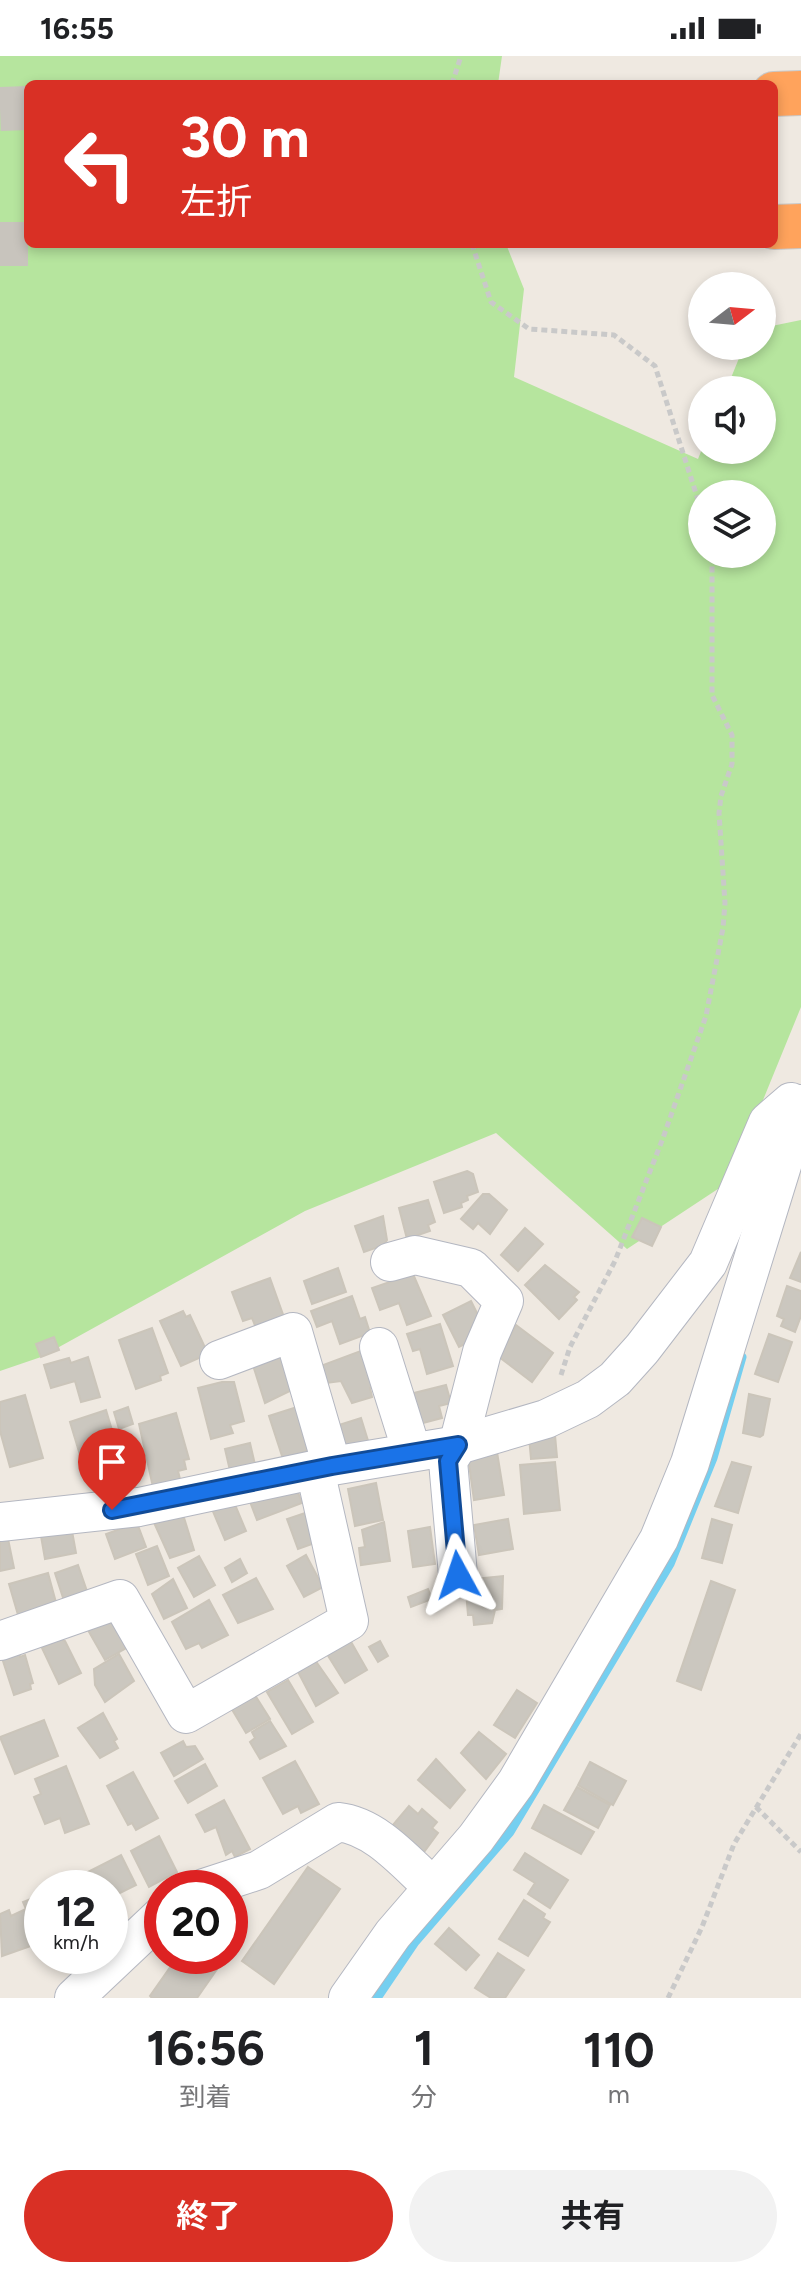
<!DOCTYPE html>
<html lang="ja">
<head>
<meta charset="utf-8">
<style>
  body { margin:0; font-family:Figtree,"Noto Sans JP",sans-serif; background:#f2f2f2; color:#202124; height:100vh; display:flex; flex-direction:column; font-size:30px; white-space:nowrap }
  * { box-sizing:border-box; margin:0 }
  p { font-size:26px; color:#757577 }
  .icon { flex:none; width:44px; height:44px; fill:none; stroke:currentColor; stroke-width:2; stroke-linecap:round; stroke-linejoin:round }
  .map { position:relative; height:1942px; overflow:hidden }
  .panel { display:flex; flex-direction:column; background:#fff; flex:1 }
  .panel>* { flex:none }
  .top-card { position:absolute; left:24px; top:24px; width:754px; height:168px; border-radius:12px; box-shadow:0 4px 12px #0003; background:#d93025; color:#fff; overflow:hidden }
  .needle { width:52px; rotate:74deg }
  .fabs { position:absolute; left:688px; top:216px; display:grid; gap:16px }
  .fabs a { display:grid; place-items:center; width:88px; height:88px; border-radius:50%; background:#fff; box-shadow:0 4px 12px #0003; font-size:40px }
  .speed { position:absolute; left:24px; top:1814px; display:flex; gap:16px; font-size:40px; font-weight:700; text-align:center }
  .speed>* { display:grid; place-content:center; width:104px; height:104px; border-radius:50%; background:#fff; box-shadow:0 4px 12px #0003; line-height:1 }
  .speed small { font-size:20px; font-weight:400 }
  .speed .limit { border:12px solid #d22; background:#fff; color:#111 }
  .pin { position:absolute; display:grid; place-items:center; width:68px; height:68px; color:#fff; margin:-82px -34px; border-radius:50% 50% 50% 0; rotate:-45deg; box-shadow:0 0 8px #0007 }
  .pin .icon { rotate:45deg }
  .me { position:absolute; width:88px; margin:-44px; rotate:355deg; stroke-linejoin:round; filter:drop-shadow(0 0 6px #0008) }
  .turn { display:flex; align-items:center; gap:28px; height:168px; padding:0 24px; font-size:36px }
  .turn .icon { width:104px; height:104px; stroke-width:2.5 }
  .turn b { display:block; font-size:56px; line-height:68px }
  .eta { display:flex; justify-content:space-evenly; align-items:center; height:136px; text-align:center }
  .eta b { font-size:48px; font-weight:700; line-height:56px }
  .action { display:flex; gap:16px; margin-top:auto; padding:16px 24px }
  .action a { flex:1; height:92px; border-radius:48px; background:#d93025; color:#fff; font-size:32px; font-weight:700; line-height:92px; text-align:center }
  .action a+a { background:#f2f2f2; color:#202124 }
  .status { display:flex; justify-content:space-between; align-items:center; height:56px; padding:0 40px; background:#fff; direction:ltr }
  .status svg { height:22px; fill:currentColor }
  .map>svg:first-child { display:block }
  .green { fill:#b6e59e; fill-rule:evenodd }
  .lines { fill:none; stroke-linecap:round; stroke-linejoin:round }
  .stream { stroke:#75cff0; stroke-width:9 }
  .building { fill:#cbc7bf; stroke:#cbc5ba; stroke-width:2 }
  .highway-tunnel { stroke:#c8c4bd; stroke-width:44; stroke-dasharray:44 22; stroke-linecap:butt }
  .minor-casing { stroke:#b4b7c1; stroke-width:40 }
  .highway-casing { stroke:#c9c9c9; stroke-width:46 }
  .path { stroke:#c9c9c9; stroke-width:5; stroke-dasharray:6 4; stroke-linecap:butt }
  .minor { stroke:#fff; stroke-width:38 }
  .highway { stroke:#ffa35c; stroke-width:44 }
  .route-casing { stroke:#114b97; stroke-width:20 }
  .route { stroke:#1a73e8; stroke-width:14 }
</style>
</head>
<body>
<div class="status"><b>16:55</b><svg viewBox="0 0 49 12"><path d="M0 12V9h3v3zM5 12V6h3v6zM10 12V3h3v9zM15 12V0h3v12zM26 1h20v11H26zM47 4h2v5h-2z"/></svg></div>
<div class="map">
<svg width="801" height="1942" viewBox="0 0 801 1942">
  <rect width="100%" height="100%" fill="#efe9e1"/>
  <path class="green" d="M0 0H502L498 28H28V188H506L524 233 514 321 698 403 702 393 762 394V334H726L744 290H762V272L801 264V951L730 1125 627 1193 496 1077 305 1155 41 1301 0 1315ZM702 438H762V498H702Z"/>
  <g class="lines">
    <path class="stream" d="M377 1942 415 1886 510 1776 670 1508 713 1402 742 1301"/>
  </g>
  <g class="building">
    <path d="M467 1115 473 1118 478 1136 467 1140 468 1144 461 1147 462 1151 444 1157 434 1126Z"/>
    <path d="M483 1138H489L507 1154 490 1178 478 1167 473 1173 461 1163Z"/>
    <path d="M428 1144 435 1166 428 1169 430 1175 407 1183 399 1152Z"/>
    <path d="M383 1160 387 1184 384 1189 364 1196 355 1170Z"/>
    <path d="M642 1162 661 1171 652 1190 632 1181Z"/>
    <path d="M525 1172 543 1188 518 1215 501 1199Z"/>
    <path d="M801 1196V1226L790 1222Z"/>
    <path d="M545 1209 579 1236 574 1241 577 1244 559 1263 525 1229Z"/>
    <path d="M338 1212 346 1236 312 1248 304 1225Z"/>
    <path d="M413 1218 431 1260 407 1269 399 1247 380 1254 372 1232Z"/>
    <path d="M270 1222 286 1267 258 1277 252 1262 243 1265 232 1236Z"/>
    <path d="M787 1230 801 1235V1260L795 1276 781 1270 784 1263 777 1260Z"/>
    <path d="M352 1240 360 1263 365 1261 370 1277 340 1288 332 1265 317 1271 311 1255Z"/>
    <path d="M471 1245 481 1265 471 1271 473 1284 459 1291 443 1259Z"/>
    <path d="M183 1255 186 1261 190 1259 208 1298 181 1310 160 1265Z"/>
    <path d="M440 1268 453 1310 427 1318 420 1293 413 1295 407 1278Z"/>
    <path d="M516 1269 553 1297 532 1326 499 1301Z"/>
    <path d="M152 1272 168 1317 160 1320 161 1324 136 1333 119 1284Z"/>
    <path d="M769 1278 792 1286 778 1326 755 1318Z"/>
    <path d="M54 1281 59 1294 41 1301 36 1288Z"/>
    <path d="M366 1293 374 1331 370 1332 372 1341 352 1347 341 1325 319 1328 315 1312Z"/>
    <path d="M282 1297 294 1333 265 1347 251 1303Z"/>
    <path d="M88 1301 100 1341 81 1346 75 1325 51 1332 44 1309 69 1302 71 1307Z"/>
    <path d="M222 1326H234L244 1365 230 1369 233 1377 211 1383 198 1332Z"/>
    <path d="M446 1329 451 1347 439 1350 442 1362 419 1368 406 1339Z"/>
    <path d="M749 1338 770 1343 763 1379 760 1381 743 1377Z"/>
    <path d="M25 1339 43 1402 10 1411 0 1375V1346Z"/>
    <path d="M128 1351 133 1368 119 1373 114 1356Z"/>
    <path d="M297 1351 310 1394 283 1403 269 1360Z"/>
    <path d="M106 1354 122 1408 86 1419 70 1366Z"/>
    <path d="M176 1357 189 1403 184 1404 186 1413 178 1415 180 1423 153 1431 139 1368Z"/>
    <path d="M361 1362 370 1391 340 1392 333 1371Z"/>
    <path d="M555 1379 557 1401 531 1403 529 1381Z"/>
    <path d="M250 1387 256 1413 231 1419 225 1393Z"/>
    <path d="M497 1396 504 1439 474 1444 468 1401Z"/>
    <path d="M555 1406 560 1454 524 1458 520 1409Z"/>
    <path d="M732 1406 751 1411 738 1457 715 1450Z"/>
    <path d="M294 1426 302 1447 257 1464 249 1443Z"/>
    <path d="M376 1427 383 1464 355 1470 348 1433Z"/>
    <path d="M233 1444 246 1475 225 1484 212 1453Z"/>
    <path d="M181 1452 194 1494 170 1502 151 1460Z"/>
    <path d="M305 1457 315 1487 298 1493 287 1463Z"/>
    <path d="M508 1463 513 1493 479 1499 474 1469Z"/>
    <path d="M712 1463 732 1469 722 1507 702 1502Z"/>
    <path d="M384 1466 390 1505 361 1509 359 1492 365 1491 362 1474Z"/>
    <path d="M137 1467 146 1491 115 1503 106 1478Z"/>
    <path d="M430 1471 435 1508 413 1511 408 1475Z"/>
    <path d="M72 1475 76 1497 45 1503 41 1480Z"/>
    <path d="M7 1478 14 1512 0 1515V1480Z"/>
    <path d="M157 1490 169 1520 148 1529 136 1498Z"/>
    <path d="M306 1499 323 1531 304 1541 287 1510Z"/>
    <path d="M199 1500 215 1529 194 1541 178 1512Z"/>
    <path d="M240 1503 247 1517 232 1526 225 1512Z"/>
    <path d="M78 1509 89 1541 67 1554 55 1517Z"/>
    <path d="M48 1517 58 1554 18 1559 9 1528Z"/>
    <path d="M503 1520 502 1553 495 1554 492 1567 474 1569 473 1559H468L465 1524Z"/>
    <path d="M256 1522 273 1553 238 1567 223 1539Z"/>
    <path d="M173 1523 187 1552 164 1563 152 1538Z"/>
    <path d="M711 1525 735 1534 701 1634 677 1625Z"/>
    <path d="M428 1533 432 1543 411 1551 408 1541Z"/>
    <path d="M209 1544 228 1579 202 1592 199 1587 186 1593 172 1566Z"/>
    <path d="M111 1560 128 1591 105 1604 88 1574Z"/>
    <path d="M60 1583 65 1585 81 1617 59 1628 42 1592Z"/>
    <path d="M350 1584 367 1614 345 1627 327 1598Z"/>
    <path d="M380 1585 388 1600 378 1606 369 1591Z"/>
    <path d="M19 1597 20 1601 25 1599 33 1627 30 1628 31 1633 14 1639 2 1602Z"/>
    <path d="M119 1598 134 1625 105 1646 95 1629 94 1613Z"/>
    <path d="M315 1604 338 1637 316 1650 297 1614Z"/>
    <path d="M288 1624 313 1666 292 1678 267 1636Z"/>
    <path d="M517 1634 537 1647 515 1682 494 1669Z"/>
    <path d="M253 1636 270 1663 246 1677 230 1650Z"/>
    <path d="M103 1657 117 1683 114 1685 118 1692 100 1702 78 1672Z"/>
    <path d="M44 1664 58 1700 15 1718 0 1681Z"/>
    <path d="M270 1665 286 1690 260 1703 250 1686 255 1682 252 1676Z"/>
    <path d="M479 1676 506 1698 486 1723 461 1697Z"/>
    <path d="M183 1685 186 1691 195 1690 203 1703 174 1720 161 1697Z"/>
    <path d="M436 1703 465 1734 450 1752 418 1724Z"/>
    <path d="M295 1705 319 1748 301 1757 298 1750 283 1758 263 1722Z"/>
    <path d="M590 1706 626 1725 613 1749 578 1729Z"/>
    <path d="M205 1708 217 1730 188 1747 175 1725Z"/>
    <path d="M66 1710 89 1768 65 1777 60 1762 45 1768 34 1741 41 1738 35 1723Z"/>
    <path d="M133 1716 158 1762 136 1774 132 1767 128 1769 107 1730Z"/>
    <path d="M577 1731 610 1749 598 1772 564 1754Z"/>
    <path d="M224 1744 250 1793 235 1801 232 1795 226 1799 216 1771 205 1776 196 1759Z"/>
    <path d="M544 1749 594 1776 581 1798 532 1772Z"/>
    <path d="M409 1750 418 1758 422 1753 437 1766 432 1772 438 1777 424 1796 392 1770Z"/>
    <path d="M159 1780 177 1816 149 1831 131 1795Z"/>
    <path d="M525 1797 568 1824 550 1852 528 1838 535 1827 514 1814Z"/>
    <path d="M121 1799 136 1829 110 1842V1832H94L86 1817Z"/>
    <path d="M308 1811 340 1833 274 1928 242 1905Z"/>
    <path d="M38 1840 42 1851V1886L2 1900 0 1858 9 1854 11 1860 26 1853 23 1846Z"/>
    <path d="M524 1844 545 1858 543 1862 550 1866 528 1900 499 1883Z"/>
    <path d="M449 1872 479 1899 466 1914 435 1888Z"/>
    <path d="M498 1897 524 1914 505 1942H491L475 1932Z"/>
    <path d="M178 1900H213L222 1906 197 1942H152L150 1940Z"/>
  </g>
  <g class="lines">
    <g class="highway-tunnel">
      <path d="M0 53 28 52"/>
      <path d="M0 188H28"/>
    </g>
    <g class="minor-casing">
      <g id="minor">
        <path d="M390 1206 415 1199 471 1212 504 1245 482 1296 458 1389 448 1405 458 1519"/>
        <path d="M379 1291 412 1396"/>
        <path d="M219 1304 293 1276 332 1410"/>
        <path d="M0 1466 139 1451 332 1410 458 1389 546 1363 588 1343 615 1323 642 1293 708 1207 768 1066 791 1046"/>
        <path d="M0 1585 120 1543 186 1658 349 1565 315 1414"/>
        <path d="M204 1832 259 1814 338 1766C376 1770 406 1807 433 1831"/>
        <path d="M74 1942 162 1859"/>
        <path d="M348 1942 393 1878 476 1782 516 1727 659 1483 690 1407 801 1048"/>
      </g>
    </g>
    <g class="highway-casing">
      <g id="highway">
        <path d="M774 38 801 37"/>
        <path d="M774 171 801 170"/>
      </g>
    </g>
    <g class="path">
      <path d="M452 28 461 0"/>
      <path d="M472 188 491 246 529 273 614 279 655 310 702 456"/>
      <path d="M561 1319 570 1291 615 1205 663 1082 706 960 723 872 725 847 719 757 721 740 732 708V679L712 639V498"/>
      <path d="M756 1751 801 1796"/>
      <path d="M668 1942 702 1871 734 1788 801 1678"/>
    </g>
    <use href="#minor" class="minor"/>
    <use href="#highway" class="highway"/>
  </g>
  <g class="lines">
    <g class="route-casing">
      <path id="route" d="M112 1454 332 1410 458 1389 448 1405 458 1519"/>
    </g>
    <use href="#route" class="route"/>
  </g>
</svg>
<div class="fabs">
<a><svg class="needle" viewBox="-14 -14 28 28"><path d="M0-13l5 13h-10z" fill="#e53935"/><path d="M0 13l5-13h-10z" fill="#757577"/></svg></a>
<a><svg class="icon" aria-label="sound" viewBox="0 0 24 24"><path d="M4 9h4l5-4v14l-5-4H4zM17 9q2 3 0 6"/></svg></a>
<a><svg class="icon" aria-label="layers" viewBox="0 0 24 24"><path d="M12 4l9 5-9 5-9-5zM3 14l9 5 9-5"/></svg></a>
</div>
<div class="speed"><div>12<small>km/h</small></div><div class="limit">20</div></div>
<div class="pin" style="left:112px;top:1454px;background:#d93025"><svg class="icon" aria-label="arrive" viewBox="0 0 24 24"><path d="M6 21V4h12l-3 4 3 4H6"/></svg></div>
<svg class="me" style="left:458px;top:1519px" viewBox="-20 -20 40 40"><path d="M0-17L14 15 0 8-14 15z" fill="#1a73e8" stroke="#fff" stroke-width="4"/></svg>
<div class="top-card">
<div class="turn"><svg class="icon" aria-label="left" viewBox="0 0 24 24"><path d="M17 20v-9H6M10 6l-5 5 5 5"/></svg><div><b>30 m</b>左折</div></div>
</div>
</div>
<section class="panel">
<div class="eta">
<div><b>16:56</b><p>到着</p></div>
<div><b>1</b><p>分</p></div>
<div><b>110</b><p>m</p></div>
</div>
<div class="action"><a>終了</a><a>共有</a></div>
</section>
</body>
</html>
